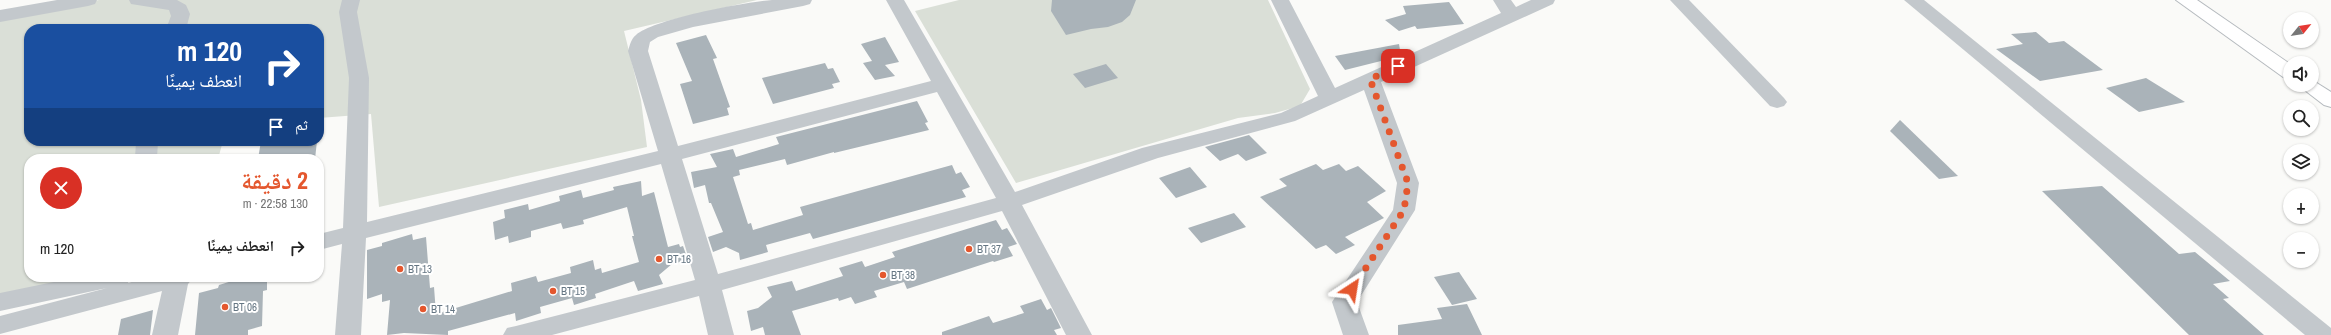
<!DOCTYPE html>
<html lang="ar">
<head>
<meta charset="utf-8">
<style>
  body { margin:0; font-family:"Archivo Narrow","Noto Naskh Arabic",sans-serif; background:#f6f6f6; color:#222; direction:rtl; height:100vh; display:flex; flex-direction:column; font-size:15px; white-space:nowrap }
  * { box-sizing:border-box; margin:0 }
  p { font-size:13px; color:#767676 }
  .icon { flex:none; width:22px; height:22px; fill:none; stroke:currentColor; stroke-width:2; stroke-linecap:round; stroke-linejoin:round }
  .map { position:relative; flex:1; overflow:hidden; direction:ltr }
  .drawer { position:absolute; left:24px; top:154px; width:300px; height:128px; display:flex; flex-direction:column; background:#fff; border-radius:16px; box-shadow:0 1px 3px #0004; direction:rtl }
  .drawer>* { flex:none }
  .hud { position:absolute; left:24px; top:24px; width:300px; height:122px; border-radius:16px; box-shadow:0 1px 3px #0004; direction:rtl; background:#1a4fa0; color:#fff; overflow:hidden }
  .needle { width:26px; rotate:60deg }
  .buttons { position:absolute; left:2283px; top:12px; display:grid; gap:8px }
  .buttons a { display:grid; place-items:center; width:36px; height:36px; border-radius:50%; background:#fff; box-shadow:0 1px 3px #0004; font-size:20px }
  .pin { position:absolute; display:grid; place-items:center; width:34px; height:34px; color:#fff; margin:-17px; border-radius:8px; box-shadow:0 2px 6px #0006 }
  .me { position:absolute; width:44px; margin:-22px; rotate:33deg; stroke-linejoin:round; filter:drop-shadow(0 0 3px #0008) }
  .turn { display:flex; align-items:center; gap:14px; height:84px; padding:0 16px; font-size:18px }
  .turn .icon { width:52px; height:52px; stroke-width:2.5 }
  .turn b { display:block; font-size:28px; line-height:34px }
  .then { display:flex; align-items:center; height:38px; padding:0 16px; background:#0003; gap:8px; font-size:15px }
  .round { display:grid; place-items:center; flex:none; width:42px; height:42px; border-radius:21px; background:#f6f6f6 }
  .summary { display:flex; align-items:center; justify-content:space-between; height:68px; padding:0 16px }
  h1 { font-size:24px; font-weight:700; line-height:30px; color:#e4572e }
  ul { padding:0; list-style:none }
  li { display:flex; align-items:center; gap:12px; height:52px; padding:0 16px }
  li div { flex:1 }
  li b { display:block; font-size:15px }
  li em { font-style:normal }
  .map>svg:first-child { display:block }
  .green { fill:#dadfd7 }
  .building { fill:#aab3b9 }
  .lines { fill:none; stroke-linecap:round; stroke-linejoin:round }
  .major-casing { stroke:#b5babe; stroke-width:2 }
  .minor { fill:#c3c8cc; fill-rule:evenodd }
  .major { fill:#fff; fill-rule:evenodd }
  .route { stroke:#e4572e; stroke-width:7; stroke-dasharray:0 12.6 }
  .poi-dot { fill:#e4572e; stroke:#fff; stroke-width:1.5 }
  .labels { text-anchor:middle; stroke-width:4; stroke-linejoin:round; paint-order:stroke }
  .poi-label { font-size:11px; fill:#657683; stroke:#fff; text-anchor:start }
</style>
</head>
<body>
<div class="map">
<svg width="2331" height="335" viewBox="0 0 2331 335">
  <rect width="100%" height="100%" fill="#fafaf8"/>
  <g class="green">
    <path d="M99 0H757L624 31 641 100 647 147 379 207 371 114 319 118V29H29V141H223L218 159H29V277H96L0 295V20Z"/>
    <path d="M959 0H1268L1310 89 1300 106 1275 113 1238 118 1016 183 915 11Z"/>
  </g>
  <g class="building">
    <path d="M1052 0H1136L1130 15 1122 22 1108 27 1091 29 1066 35 1051 11Z"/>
    <path d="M1449 2 1464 24 1417 29 1415 26 1399 31 1385 20 1406 14 1403 6Z"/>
    <path d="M2036 32 2049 43 2064 41 2103 70 2040 81 1996 49 2023 44 2011 34Z"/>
    <path d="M706 35 717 58 713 59 730 107 727 108 729 115 693 124 680 84 692 81 676 43Z"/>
    <path d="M885 37 899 62 885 65 895 76 875 80 863 63 872 61 861 44Z"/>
    <path d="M1399 44 1401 56 1345 70 1335 56Z"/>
    <path d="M825 63 828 69 833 68 840 82 832 84 834 88 773 104 762 78Z"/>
    <path d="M1106 64 1118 78 1085 88 1073 74Z"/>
    <path d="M2146 78 2185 102 2139 112 2106 88Z"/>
    <path d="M917 101 928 122 925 123 929 130 834 153V152L787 165 785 159 739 170 740 175 733 177 748 224 751 223 753 230 803 215 800 207 952 165 956 174 961 172 970 187 962 190 966 197 813 239 810 233 766 245 768 252 740 260 739 253 726 247 713 252 708 237 723 232 711 203H709L705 185 694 188 691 172 717 167 710 154 733 149 736 157 779 144 776 137Z"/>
    <path d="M1900 120 1958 176 1939 179 1890 131Z"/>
    <path d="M1249 135 1267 153 1246 161 1238 154 1220 161 1205 147Z"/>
    <path d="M261 141H317L315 159H258Z"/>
    <path d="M1316 164 1323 170 1339 164 1346 171 1358 166 1386 191 1367 202 1384 218 1345 237 1355 245 1336 254 1326 245 1316 249 1260 197 1287 186 1279 179Z"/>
    <path d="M1190 167 1207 187 1176 198 1159 178Z"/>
    <path d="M641 181 642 196 654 192 668 247 679 244 680 247 683 246 688 260 672 264 659 275 663 284 638 291 634 281 595 294 596 298 574 305 572 298 540 307 541 313 516 321 515 313 448 331V335L404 333 387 335 390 300 382 302V294L367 299V250L382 246V243L412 234 413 240 426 237 430 288 434 287 436 314 512 291 511 283 536 276 538 282 571 273 570 267 593 260 595 270 601 268 602 273 639 262 632 236H634L627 207 583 220 584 224 563 229 561 223 531 231V237L509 243 508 236 495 240 493 222 505 218 504 210 528 204 529 210 560 201 559 196 581 190 583 198 614 190 613 187Z"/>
    <path d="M2102 186 2179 254 2195 252 2230 281 2213 284 2229 298 2223 299 2264 335H2189L2042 191Z"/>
    <path d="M1234 213 1246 227 1201 243 1188 228Z"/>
    <path d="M996 220 1002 230 1007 228 1017 244 1008 247 1013 256 994 262 993 261 907 289 904 282 874 291 877 297 855 304 851 297 839 301 838 298 792 311 801 335H765L763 327 751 331 747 311 758 308 772 297 767 287 792 281 796 291 843 276 839 268 862 261 865 267 895 257 892 252Z"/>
    <path d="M1459 272 1477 299 1452 305 1434 277Z"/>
    <path d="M245 277H267V290L263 291 262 326 248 330V335H195L199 293 218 288 219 285Z"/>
    <path d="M1041 299 1047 310 1051 308 1061 328 1054 330 1057 335H942V332L989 316 993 323 1024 313 1020 306Z"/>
    <path d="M1467 304 1482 335H1398V325L1442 319 1437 308Z"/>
    <path d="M153 310 150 335H118L121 319Z"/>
  </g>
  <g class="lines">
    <g class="major-casing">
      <g id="major">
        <path d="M2176 0H2197L2290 64V79L2283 77Z"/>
        <path d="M2312 80 2331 92V107L2324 105 2298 85H2312Z"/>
      </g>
    </g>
    <g class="minor">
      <path d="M57 0H97L95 4 88 6 0 22V10Z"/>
      <path d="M129 0H177L186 5 190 14 186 29H166L171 16 169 10 131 4Z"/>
      <path d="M342 0H360L357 12 369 78 367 222 658 151 628 51C630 45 631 39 636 35 654 19 746 2 772 0 785 0 799 0 812 0L810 4 803 6 693 27 658 37 650 42 648 51 678 146 931 81 886 0H904L1015 192 1142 148 1281 113 1318 96 1271 0H1289L1335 88 1501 13 1493 0H1511L1516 7 1531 0H1555L1553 4 1381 82 1419 183 1415 210 1357 302 1369 335H1343L1332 302 1393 210 1397 183 1364 90 1295 121 1158 158 1022 205 1092 335H1066L1002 211 722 290 734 335H708L699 296 552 335H503L507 328 516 326 695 280 661 164 366 238 361 335H335L342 244 319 250V234L343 228 349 78 339 12ZM937 92 996 198 718 274 682 159Z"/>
      <path d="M1670 0H1689L1784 98 1787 102 1784 106 1777 108 1770 106Z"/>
      <path d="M1904 0H1924L2331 328V335H2305Z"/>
      <path d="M136 141H158L157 159H135Z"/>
      <path d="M78 277H131L128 283 149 277H194L188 284 178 335H152L162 291 0 334V316L107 288 0 311V293Z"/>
    </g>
    <use href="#major" class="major"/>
  </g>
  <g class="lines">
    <path class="route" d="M1352 289 1404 210 1408 183 1370 79 1398 66"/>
  </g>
  <g class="poi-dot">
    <circle cx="969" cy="249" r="4"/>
    <circle cx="659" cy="259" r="4"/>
    <circle cx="400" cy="269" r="4"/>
    <circle cx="883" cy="275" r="4"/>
    <circle cx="553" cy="291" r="4"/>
    <circle cx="225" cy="307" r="4"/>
    <circle cx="423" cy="309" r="4"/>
  </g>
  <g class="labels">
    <g class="poi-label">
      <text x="977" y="253">BT 37</text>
      <text x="667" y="263">BT 16</text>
      <text x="408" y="273">BT 13</text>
      <text x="891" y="279">BT 38</text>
      <text x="561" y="295">BT 15</text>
      <text x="233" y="311">BT 06</text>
      <text x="431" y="313">BT 14</text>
    </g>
  </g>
</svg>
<div class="buttons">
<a><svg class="needle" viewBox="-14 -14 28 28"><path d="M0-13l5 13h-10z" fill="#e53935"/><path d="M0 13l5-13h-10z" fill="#767676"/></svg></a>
<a><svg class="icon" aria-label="sound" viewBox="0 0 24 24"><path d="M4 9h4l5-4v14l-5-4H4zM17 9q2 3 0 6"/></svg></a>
<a><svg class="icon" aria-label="search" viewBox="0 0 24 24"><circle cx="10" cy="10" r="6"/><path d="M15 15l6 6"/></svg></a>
<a><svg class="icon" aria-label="layers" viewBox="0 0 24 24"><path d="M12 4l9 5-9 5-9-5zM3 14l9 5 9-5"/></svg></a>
<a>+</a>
<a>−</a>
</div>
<div class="pin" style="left:1398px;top:66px;background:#d93025"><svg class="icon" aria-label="arrive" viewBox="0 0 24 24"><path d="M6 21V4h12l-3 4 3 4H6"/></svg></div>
<svg class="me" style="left:1352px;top:289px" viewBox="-20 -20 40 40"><path d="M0-17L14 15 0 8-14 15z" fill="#e4572e" stroke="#fff" stroke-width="4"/></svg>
<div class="hud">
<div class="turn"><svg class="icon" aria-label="right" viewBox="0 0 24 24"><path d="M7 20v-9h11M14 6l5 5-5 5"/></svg><div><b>120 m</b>انعطف يمينًا</div></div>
<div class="then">ثم<svg class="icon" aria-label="arrive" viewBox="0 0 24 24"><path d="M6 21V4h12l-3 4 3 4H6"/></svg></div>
</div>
<section class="drawer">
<div class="summary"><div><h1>2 دقيقة</h1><p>130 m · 22:58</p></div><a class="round" style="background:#d93025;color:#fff"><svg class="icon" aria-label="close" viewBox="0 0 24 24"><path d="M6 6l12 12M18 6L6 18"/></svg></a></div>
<ul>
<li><svg class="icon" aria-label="right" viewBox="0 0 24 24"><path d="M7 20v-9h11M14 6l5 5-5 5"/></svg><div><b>انعطف يمينًا</b></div><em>120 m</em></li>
</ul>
</section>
</div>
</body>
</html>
